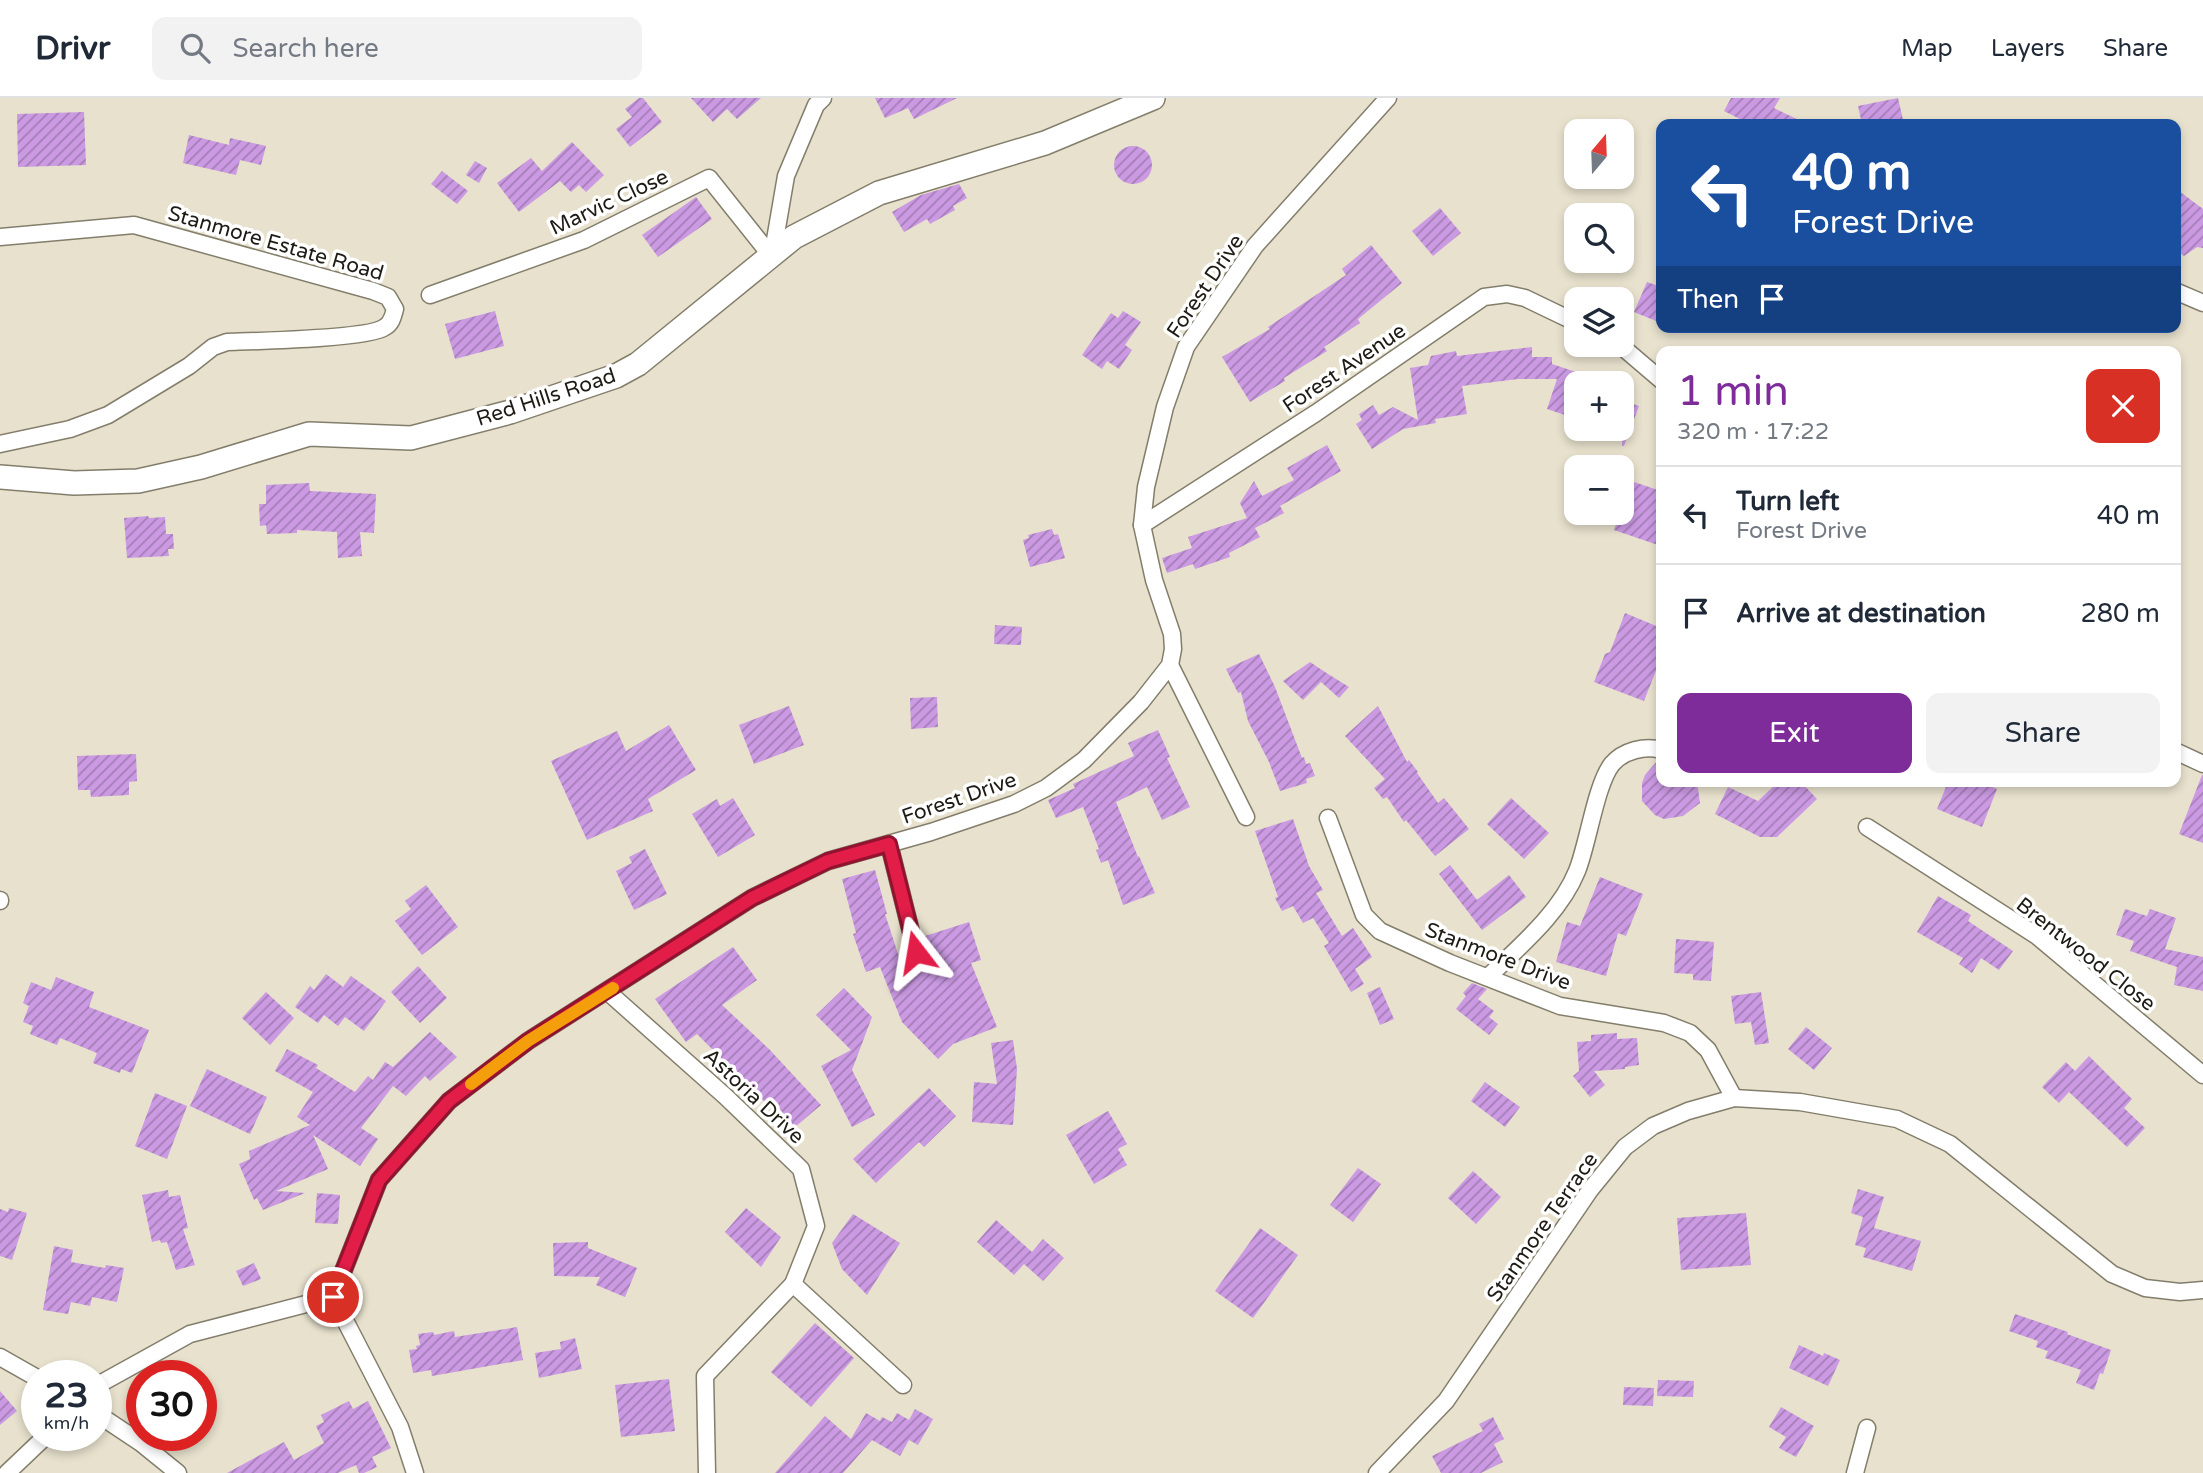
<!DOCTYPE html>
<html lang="en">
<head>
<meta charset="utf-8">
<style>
  body { margin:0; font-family:"Varela Round",sans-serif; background:#f2f2f3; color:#1f2937; height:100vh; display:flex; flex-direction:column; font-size:26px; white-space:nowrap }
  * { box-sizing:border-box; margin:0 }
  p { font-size:23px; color:#747a83 }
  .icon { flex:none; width:38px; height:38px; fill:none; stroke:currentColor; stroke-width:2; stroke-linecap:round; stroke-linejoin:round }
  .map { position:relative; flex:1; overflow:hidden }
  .details { position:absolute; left:1656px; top:248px; width:525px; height:441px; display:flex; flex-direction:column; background:#fff; border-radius:14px; box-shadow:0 4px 10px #0003 }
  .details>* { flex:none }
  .top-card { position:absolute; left:1656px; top:21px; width:525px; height:214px; border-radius:14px; box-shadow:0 4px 10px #0003; background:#1a4fa0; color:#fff; overflow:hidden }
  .needle { width:46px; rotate:19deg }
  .tools { position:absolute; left:1564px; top:21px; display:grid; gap:14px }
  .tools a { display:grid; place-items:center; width:70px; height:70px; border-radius:14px; background:#fff; box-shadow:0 4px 10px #0003; font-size:35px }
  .speed { position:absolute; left:21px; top:1262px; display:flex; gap:14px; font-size:35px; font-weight:700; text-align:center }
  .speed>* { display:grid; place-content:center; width:91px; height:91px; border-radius:50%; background:#fff; box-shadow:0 4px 10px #0003; line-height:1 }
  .speed small { font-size:18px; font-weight:400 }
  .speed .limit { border:10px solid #d22; background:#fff; color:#111 }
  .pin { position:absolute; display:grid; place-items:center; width:60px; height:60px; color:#fff; margin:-30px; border:4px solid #fff; border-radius:50%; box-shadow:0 2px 7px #0007 }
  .me { position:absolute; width:77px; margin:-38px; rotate:346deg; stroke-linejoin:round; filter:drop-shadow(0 0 5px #0008) }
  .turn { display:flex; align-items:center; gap:24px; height:147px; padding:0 21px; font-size:32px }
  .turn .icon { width:91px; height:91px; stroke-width:2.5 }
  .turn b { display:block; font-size:49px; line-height:60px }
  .then { display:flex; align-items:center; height:66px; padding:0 21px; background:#0003; gap:14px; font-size:26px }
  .round { display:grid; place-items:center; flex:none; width:74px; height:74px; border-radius:14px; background:#f2f2f3 }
  .head { display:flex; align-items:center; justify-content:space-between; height:119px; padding:0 21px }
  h1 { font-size:42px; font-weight:600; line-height:52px; color:#7f2c9b }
  .button { display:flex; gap:14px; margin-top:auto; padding:14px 21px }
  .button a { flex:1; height:80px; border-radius:14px; background:#7f2c9b; color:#fff; font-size:28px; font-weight:600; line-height:80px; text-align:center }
  .button a+a { background:#f2f2f3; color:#1f2937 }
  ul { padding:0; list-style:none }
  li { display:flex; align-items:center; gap:21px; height:98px; padding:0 21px; border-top:2px solid #e0e1e3 }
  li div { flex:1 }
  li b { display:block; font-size:26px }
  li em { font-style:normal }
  header { display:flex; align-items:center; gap:42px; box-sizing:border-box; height:98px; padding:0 35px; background:#fff; border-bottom:2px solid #e0e1e3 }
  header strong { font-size:33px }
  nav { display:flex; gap:38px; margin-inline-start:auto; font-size:24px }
  .search { width:490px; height:63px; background:#f2f2f3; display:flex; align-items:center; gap:18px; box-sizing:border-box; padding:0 24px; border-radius:14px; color:#747a83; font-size:26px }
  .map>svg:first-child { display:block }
  .building { fill:url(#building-hatch) }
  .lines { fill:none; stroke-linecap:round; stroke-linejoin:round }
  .street-casing { stroke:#837e6b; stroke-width:19 }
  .secondary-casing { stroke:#837e6b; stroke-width:26 }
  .street { stroke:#fff; stroke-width:16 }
  .secondary { stroke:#fff; stroke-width:23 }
  .route-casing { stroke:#92132f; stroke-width:18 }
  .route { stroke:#e11d48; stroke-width:12 }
  .slow { stroke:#f59e0b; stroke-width:12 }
  .labels { text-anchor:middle; stroke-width:7; stroke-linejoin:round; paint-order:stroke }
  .street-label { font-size:21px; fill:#1d1b13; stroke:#fff }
</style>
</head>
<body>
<header>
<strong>Drivr</strong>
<div class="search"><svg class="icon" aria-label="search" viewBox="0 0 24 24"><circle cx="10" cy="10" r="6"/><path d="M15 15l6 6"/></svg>Search here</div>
<nav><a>Map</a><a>Layers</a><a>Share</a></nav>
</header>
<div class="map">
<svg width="2203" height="1375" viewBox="0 0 2203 1375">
  <defs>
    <pattern id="building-hatch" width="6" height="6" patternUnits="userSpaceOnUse" patternTransform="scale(1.75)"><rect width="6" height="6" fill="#cb9ae3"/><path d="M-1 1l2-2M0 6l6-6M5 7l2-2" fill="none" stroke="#a47db7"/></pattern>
  </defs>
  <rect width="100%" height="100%" fill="#e7e1cd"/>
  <g class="building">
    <path d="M639 0H643L662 24 630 49 616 31 632 19 625 11Z"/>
    <path d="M691 0H761L737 21 727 11 713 24Z"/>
    <path d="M875 0H957L914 21 908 10 885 20Z"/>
    <path d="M1731 0H1780L1774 10 1807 26H1750L1724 13Z"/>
    <path d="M1898 0 1904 26H1862L1858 8Z"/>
    <path d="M84 14 86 67 18 69 17 16Z"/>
    <path d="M189 37 229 47 230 40 266 48 261 67 240 62 236 77 183 65Z"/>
    <path d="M572 44 604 77 586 94 579 87 571 94 560 83 519 114 497 85 531 60 542 73Z"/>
    <circle cx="1133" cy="67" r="19"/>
    <path d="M475 63 487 70 479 85 466 77Z"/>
    <path d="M442 73 468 93 457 106 431 86Z"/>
    <path d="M959 86 967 100 953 108 955 112 930 126 927 121 904 134 892 114 921 97Z"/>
    <path d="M2175 90 2203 111V150L2197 149 2184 158 2175 151Z"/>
    <path d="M696 99 712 121 658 159 642 137Z"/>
    <path d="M1440 110 1461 135 1433 158 1412 133Z"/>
    <path d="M1371 147 1402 185 1358 221 1360 225 1324 249 1327 253 1284 280 1285 283 1250 304 1222 259 1270 231 1268 229 1346 177 1342 171Z"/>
    <path d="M1647 184 1661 189V225L1634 214Z"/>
    <path d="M495 213 504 248 455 261 445 226Z"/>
    <path d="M1123 213 1141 224 1125 247 1132 252 1119 271 1107 263 1102 271 1082 257 1111 215 1118 220Z"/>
    <path d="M1532 249V259H1552V266L1588 278 1587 281H1577V321L1547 311 1557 281H1518L1462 288 1467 316 1435 321 1436 325 1403 331 1372 351 1356 326 1362 322 1359 316 1373 307 1379 317 1393 309 1418 322 1410 270 1428 267 1431 258 1456 253 1457 258Z"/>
    <path d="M1622 302 1639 308 1624 348H1622Z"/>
    <path d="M1327 347 1341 373 1280 408 1284 415 1255 430 1260 439 1229 455 1230 459 1195 471 1193 466 1167 475 1162 460 1192 450 1188 439 1247 420 1240 405 1254 383 1262 398 1294 382 1287 370Z"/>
    <path d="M1631 383 1661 393V448L1614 432 1620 415H1622V407Z"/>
    <path d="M309 385 310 393 376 396 374 435 360 434 362 458 338 460 337 434 297 432V435L267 436 266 427 260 428 259 406H266V387Z"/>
    <path d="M148 418 149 420 165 419 166 436H173L174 451H168L169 458 127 460 124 420Z"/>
    <path d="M1052 431 1054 437 1058 436 1065 460 1030 469 1023 442 1029 440 1028 437Z"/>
    <path d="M1625 515 1661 530V560L1644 603 1594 584 1605 556 1610 554Z"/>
    <path d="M995 527 1022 529 1021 547 994 546Z"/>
    <path d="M1259 556 1275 589 1302 660 1304 659 1306 666 1310 665 1315 678 1306 681 1307 685 1280 693 1269 664 1248 623 1241 594 1238 595 1226 571Z"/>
    <path d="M1310 564 1328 576 1349 589 1339 600 1321 584 1303 602 1283 583Z"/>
    <path d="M937 599 938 629 911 631 910 600Z"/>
    <path d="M789 608 804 647 754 666 739 627Z"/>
    <path d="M1378 608 1407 664 1409 662 1418 674 1417 675 1438 705 1444 700 1469 731 1435 758 1406 722 1404 724 1387 699 1383 701 1374 690 1385 681 1345 638Z"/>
    <path d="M669 627 696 672 648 701 653 713 587 742 551 663 617 633 626 653Z"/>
    <path d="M1158 632 1170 659 1167 660 1190 709 1162 722 1147 689 1116 704 1138 759 1139 758 1155 795 1123 807 1108 762 1101 765 1096 752 1099 751 1083 709 1056 720 1048 702 1075 690 1073 686 1134 658 1128 645Z"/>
    <path d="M136 656 137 683 129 684V697L91 699 90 692H78L77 658Z"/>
    <path d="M1658 662H1661V684H1697L1700 705 1683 718 1664 721 1655 717 1642 703V685L1645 677Z"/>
    <path d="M2202 677H2203V745L2179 736Z"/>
    <path d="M1778 684H1801L1817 701 1777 739H1760L1715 716 1728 689 1758 703Z"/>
    <path d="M1948 684H1981L1997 691 1982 729 1937 711Z"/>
    <path d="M733 700 755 737 718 759 692 716 717 701 720 708Z"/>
    <path d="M1511 700 1549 735 1524 761 1487 726Z"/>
    <path d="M1293 721 1309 768 1323 792 1316 795 1342 838 1353 830 1372 859 1355 871 1364 886 1351 894 1324 848 1329 845 1313 820 1303 825 1293 808 1282 813 1275 800 1278 799 1255 733Z"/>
    <path d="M645 751 667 796 634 812 616 773 632 765 629 759Z"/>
    <path d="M1450 767 1477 802 1509 777 1526 799 1482 832 1439 776Z"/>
    <path d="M875 772 887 816H885L901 865 909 862 918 864 924 861 926 855 930 854 925 838 969 824 981 862 971 865 997 929 953 946 938 961 902 924 880 869 866 874 853 836 856 835 842 781Z"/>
    <path d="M1600 779 1643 796 1626 838 1618 835 1606 878 1556 864 1567 824 1580 828Z"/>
    <path d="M426 787 458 829 422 857 395 823 411 811 405 803Z"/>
    <path d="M1938 798 1971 817 1968 823 2013 853 1999 872 1981 860 1972 875 1959 866 1963 860 1917 834Z"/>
    <path d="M2125 811 2147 818 2150 811 2176 820 2165 851 2203 859V893L2174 887 2177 869 2130 853 2134 843 2116 837Z"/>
    <path d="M1676 841 1714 844 1711 883 1693 882V876L1674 875Z"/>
    <path d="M733 849 757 882 722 907 769 951 821 1007 795 1029 775 1006 770 1009 697 936 686 944 655 901Z"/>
    <path d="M418 868 447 900 420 925 391 894Z"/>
    <path d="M326 876 343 889 351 878 386 903 364 933 345 919 338 928 324 917 318 925 295 909 310 888 314 892Z"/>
    <path d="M56 879 94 894 89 909 149 932 132 975 121 971 120 975 93 965 97 955 60 940 57 947 30 936 33 928 23 924 29 908 23 905 31 884 51 892Z"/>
    <path d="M1472 885 1487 891 1478 901 1494 913 1489 919 1498 926 1489 937 1456 911 1466 898 1463 895Z"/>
    <path d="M1380 889 1394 921 1380 927 1367 895Z"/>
    <path d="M844 890 872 919 852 972 875 1017 852 1029 821 968 851 952 816 917Z"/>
    <path d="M266 894 294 920 270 947 242 920Z"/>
    <path d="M1761 894 1769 945 1755 947 1751 924 1735 926 1731 898Z"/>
    <path d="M1806 929 1832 950 1814 972 1788 951Z"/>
    <path d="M430 934 457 959 430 983 425 978 406 998 393 988 361 1030 378 1041 360 1068 313 1037 328 1071 276 1093 305 1095 263 1112 257 1100 254 1102 239 1066 250 1061 249 1053 310 1027 297 1019 313 994 275 973 287 951 318 967 316 970 355 994 368 978 373 982 385 964 393 969Z"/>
    <path d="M1617 935V941L1637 940 1639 967 1625 969V971L1594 973 1605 987 1590 999 1573 978 1579 973 1577 944 1591 943V937Z"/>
    <path d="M1013 942 1017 971 1013 1027 972 1024 974 984 997 986 991 945Z"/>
    <path d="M2089 958 2132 1001 2124 1010 2145 1030 2127 1049 2069 994 2059 1005 2042 989 2066 964 2075 973Z"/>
    <path d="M207 971 267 999 250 1036 190 1008Z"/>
    <path d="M1485 984 1520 1009 1505 1029 1471 1003Z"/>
    <path d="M929 990 956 1018 924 1049 919 1044 876 1085 853 1061Z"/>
    <path d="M155 995 187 1008 167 1061 135 1048Z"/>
    <path d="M1108 1013 1127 1046 1118 1051 1127 1067 1094 1086 1066 1037Z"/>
    <path d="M1358 1070 1381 1086 1353 1124 1330 1107Z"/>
    <path d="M1473 1073 1501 1099 1476 1126 1448 1100Z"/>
    <path d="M1858 1091 1884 1099 1874 1130 1921 1143 1912 1173 1863 1159 1866 1150 1855 1147 1863 1119 1851 1115Z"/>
    <path d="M168 1092 169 1099 180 1097 188 1130 183 1131 195 1167 176 1172 167 1144 161 1145 160 1142 152 1144 142 1097Z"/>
    <path d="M317 1095 340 1097 338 1126 315 1125Z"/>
    <path d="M9 1110 27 1115 12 1162 0 1158V1111L8 1114Z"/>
    <path d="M746 1110 781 1139 761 1169 725 1134Z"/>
    <path d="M1746 1115 1751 1167 1681 1172 1677 1120Z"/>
    <path d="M853 1116 900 1145 867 1197 842 1171 832 1145Z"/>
    <path d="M996 1122 1032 1154 1043 1141 1064 1160 1043 1183 1024 1166 1014 1177 977 1144Z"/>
    <path d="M1260 1130 1298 1157 1253 1220 1215 1193Z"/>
    <path d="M588 1144V1150L637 1170 625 1199 596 1187 600 1179 554 1178 553 1145Z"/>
    <path d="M54 1148 73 1152 71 1164 105 1170 106 1167 124 1170 117 1204 92 1199 90 1208 71 1204 68 1216 43 1212Z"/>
    <path d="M254 1165 261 1181 243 1188 236 1173Z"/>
    <path d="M2015 1216 2068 1234 2067 1236 2111 1252 2103 1276 2100 1275 2094 1292 2076 1285 2081 1272 2045 1260 2048 1253 2036 1249 2038 1243 2009 1233Z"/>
    <path d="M815 1225 854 1260 811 1309 771 1274Z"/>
    <path d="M517 1229 523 1262 432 1278 431 1272 413 1275 409 1252 417 1251 416 1248 420 1247 418 1236 433 1234 434 1237 454 1233 455 1239Z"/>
    <path d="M575 1240 582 1271 539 1280 535 1255 561 1251 560 1244Z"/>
    <path d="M1799 1247 1823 1258 1824 1255 1840 1262 1828 1288 1789 1270Z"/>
    <path d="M669 1281 675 1333 621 1339 615 1287Z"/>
    <path d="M1658 1282 1694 1283 1693 1299 1657 1298Z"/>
    <path d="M1624 1289 1654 1290 1653 1308 1623 1307Z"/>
    <path d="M0 1293 17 1313 0 1327Z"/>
    <path d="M349 1303 353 1311 368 1303 391 1350 372 1359 377 1369 364 1375H359L356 1367 338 1375H227L284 1344 294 1362 324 1345 316 1328 324 1324 321 1317Z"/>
    <path d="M1781 1309 1814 1328 1796 1359 1779 1350 1786 1339 1769 1329Z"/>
    <path d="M915 1311 933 1321 918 1347 909 1342 900 1358 872 1342 843 1375H775L825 1318 851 1341 866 1315 880 1323 882 1319 892 1324 897 1315 909 1322Z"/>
    <path d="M1493 1319 1504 1341 1494 1346 1503 1364 1481 1375H1441L1432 1358 1483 1333 1479 1326Z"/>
  </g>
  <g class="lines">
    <g class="street-casing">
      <g id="street">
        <path d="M0 139 134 127 373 193 388 199 395 211C393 218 392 225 385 229 369 241 254 243 227 244L213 249 189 268 108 317 70 331 0 346"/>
        <path d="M772 159 786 78 816 7 823 0"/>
        <path d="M2175 193 2203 205"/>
        <path d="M430 197 584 142 709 80 772 159"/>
        <path d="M1620 247 1661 282"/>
        <path d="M1142 427 1316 315 1484 199 1507 196 1525 200 1577 225"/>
        <path d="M1170 567 1246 719"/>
        <path d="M2175 653 2203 666"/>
        <path d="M1328 720 1364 817 1380 833 1450 865 1560 908 1664 925 1690 935 1708 952 1734 1000"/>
        <path d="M1867 729 2037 838 2203 977"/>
        <path d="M889 746 916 854"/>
        <path d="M0 802V803"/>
        <path d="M1488 879C1520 848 1560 815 1577 773 1588 746 1596 686 1612 666 1623 653 1645 647 1661 652"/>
        <path d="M608 894 725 998 801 1071 816 1128 793 1186 705 1278 707 1375"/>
        <path d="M793 1186 903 1287"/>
        <path d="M333 1199 400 1329 415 1375"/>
        <path d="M0 1259 37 1280"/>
        <path d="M96 1288 190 1236 333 1199 379 1082 449 1003 528 943 752 800 828 763 931 734 1014 706 1046 690 1084 662 1141 604 1170 567 1173 551 1172 536 1154 482 1142 427 1146 389 1165 309 1186 249 1255 148 1388 0"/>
        <path d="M96 1315 141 1345 178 1375"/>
        <path d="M7 1375 47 1337"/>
        <path d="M1377 1375 1446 1303 1590 1092 1625 1049 1653 1028 1688 1013 1734 1000 1800 1004 1897 1021 1950 1046 2112 1176 2145 1190 2180 1194 2203 1192"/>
        <path d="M1855 1375 1867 1330"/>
      </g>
    </g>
    <g class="secondary-casing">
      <path id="secondary" d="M0 379 74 385 138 383 201 369 309 336 411 340 510 314 616 278 638 266 794 139 879 95 1045 45 1153 0"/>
    </g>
    <use href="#street" class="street"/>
    <use href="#secondary" class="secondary"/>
  </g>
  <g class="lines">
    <g class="route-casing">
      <path id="route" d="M333 1199 379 1082 449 1003 528 943 752 800 828 763 889 746 916 854"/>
    </g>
    <use href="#route" class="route"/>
    <path class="slow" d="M471 986 528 943 613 890"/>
  </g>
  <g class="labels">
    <g class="street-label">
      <text transform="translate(609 104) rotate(-25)" y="7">Marvic Close</text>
      <text transform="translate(276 145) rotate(16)" y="7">Stanmore Estate Road</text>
      <text transform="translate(1205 188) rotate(-56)" y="7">Forest Drive</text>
      <text transform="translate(1344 270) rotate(-34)" y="7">Forest Avenue</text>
      <text transform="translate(546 299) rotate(-18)" y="7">Red Hills Road</text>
      <text transform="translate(959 700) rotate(-19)" y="7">Forest Drive</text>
      <text transform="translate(2086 856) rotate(38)" y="7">Brentwood Close</text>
      <text transform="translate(1498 858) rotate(21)" y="7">Stanmore Drive</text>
      <text transform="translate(754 998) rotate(43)" y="7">Astoria Drive</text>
      <text transform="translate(1542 1129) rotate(-55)" y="7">Stanmore Terrace</text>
    </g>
  </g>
</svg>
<div class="tools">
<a><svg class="needle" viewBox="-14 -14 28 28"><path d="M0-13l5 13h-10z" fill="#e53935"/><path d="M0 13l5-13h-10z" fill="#747a83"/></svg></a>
<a><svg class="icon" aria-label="search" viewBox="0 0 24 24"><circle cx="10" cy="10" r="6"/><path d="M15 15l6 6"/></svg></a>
<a><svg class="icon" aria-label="layers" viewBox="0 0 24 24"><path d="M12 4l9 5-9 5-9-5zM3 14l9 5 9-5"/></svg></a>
<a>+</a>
<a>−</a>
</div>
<div class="speed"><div>23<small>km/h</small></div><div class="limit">30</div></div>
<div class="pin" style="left:333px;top:1199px;background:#d93025"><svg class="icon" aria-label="arrive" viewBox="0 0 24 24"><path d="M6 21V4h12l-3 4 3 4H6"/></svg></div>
<svg class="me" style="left:916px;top:854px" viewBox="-20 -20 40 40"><path d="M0-17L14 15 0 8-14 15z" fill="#e11d48" stroke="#fff" stroke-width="4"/></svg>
<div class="top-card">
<div class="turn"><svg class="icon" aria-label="left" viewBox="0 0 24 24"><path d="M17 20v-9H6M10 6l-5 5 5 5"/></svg><div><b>40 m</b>Forest Drive</div></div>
<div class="then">Then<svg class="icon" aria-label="arrive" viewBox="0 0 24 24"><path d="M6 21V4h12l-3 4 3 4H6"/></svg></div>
</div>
<section class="details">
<div class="head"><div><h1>1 min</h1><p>320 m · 17:22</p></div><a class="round" style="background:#d93025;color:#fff"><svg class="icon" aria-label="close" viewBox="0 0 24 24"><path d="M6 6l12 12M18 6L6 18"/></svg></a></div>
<ul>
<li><svg class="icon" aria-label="left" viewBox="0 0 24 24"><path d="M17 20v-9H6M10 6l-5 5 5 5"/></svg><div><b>Turn left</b><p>Forest Drive</p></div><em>40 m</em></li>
<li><svg class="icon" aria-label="arrive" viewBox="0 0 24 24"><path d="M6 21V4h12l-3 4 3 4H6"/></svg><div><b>Arrive at destination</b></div><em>280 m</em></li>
</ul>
<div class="button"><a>Exit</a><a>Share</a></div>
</section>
</div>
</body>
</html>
